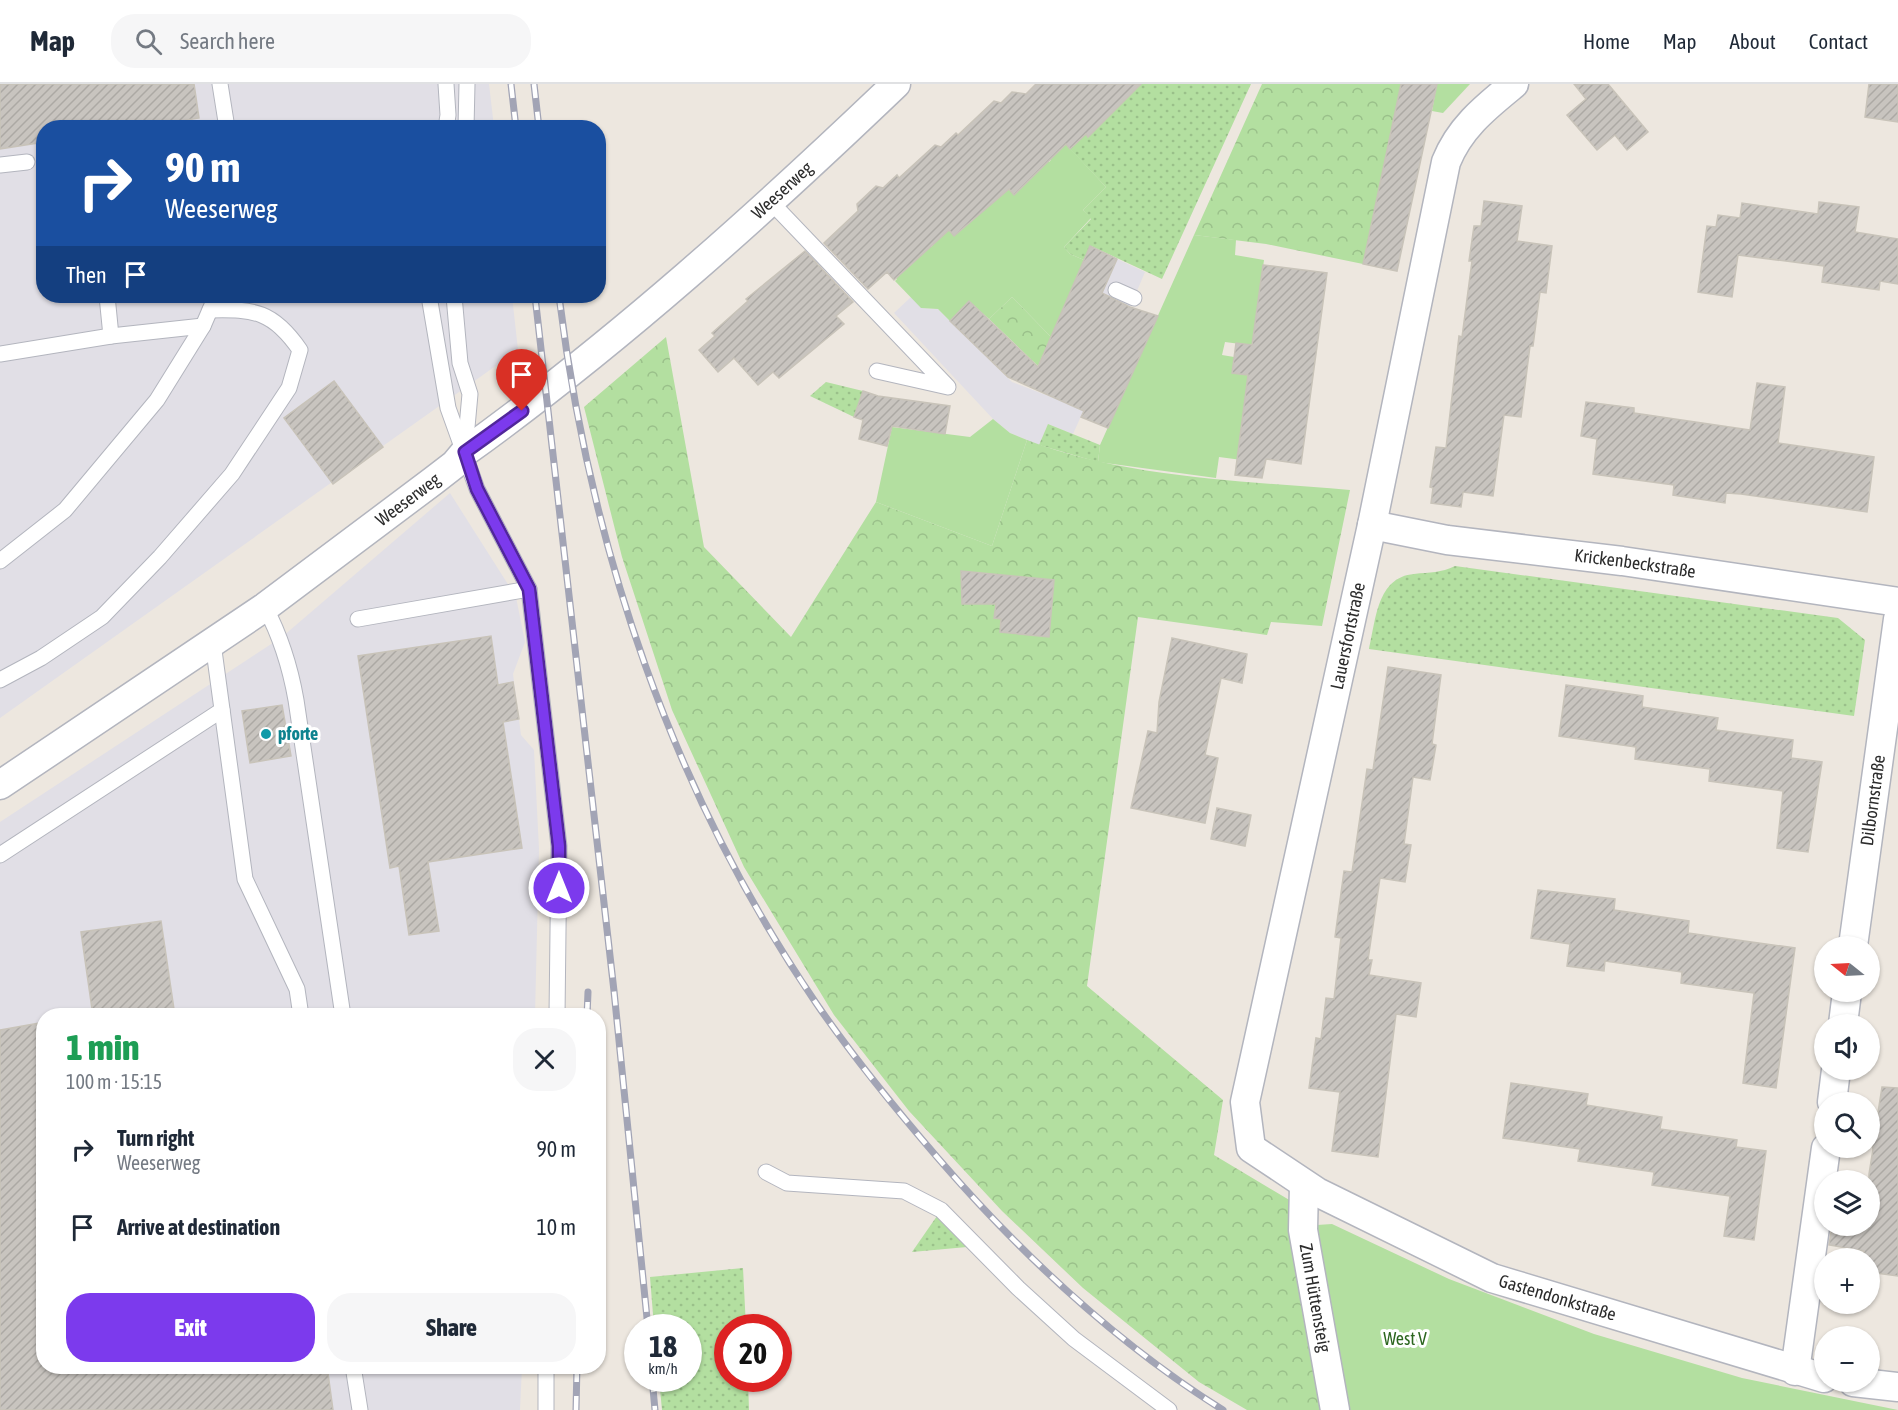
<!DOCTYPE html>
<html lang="en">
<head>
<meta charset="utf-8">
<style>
  body { margin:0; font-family:"Asap Condensed",sans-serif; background:#f6f6f7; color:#1f2937; height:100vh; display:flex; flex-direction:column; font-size:22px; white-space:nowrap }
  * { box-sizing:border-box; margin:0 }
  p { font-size:20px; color:#747a83 }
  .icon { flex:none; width:33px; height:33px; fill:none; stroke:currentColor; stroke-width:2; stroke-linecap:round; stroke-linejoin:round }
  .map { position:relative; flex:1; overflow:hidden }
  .sheet { position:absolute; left:36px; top:924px; width:570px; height:366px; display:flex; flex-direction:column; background:#fff; border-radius:24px; box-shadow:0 2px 4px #0004 }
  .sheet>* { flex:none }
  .top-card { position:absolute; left:36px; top:36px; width:570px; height:183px; border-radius:24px; box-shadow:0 2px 4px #0004; background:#1a4fa0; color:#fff; overflow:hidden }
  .needle { width:39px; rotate:288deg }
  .fabs { position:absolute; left:1814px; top:852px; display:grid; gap:12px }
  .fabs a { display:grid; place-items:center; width:66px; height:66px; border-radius:50%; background:#fff; box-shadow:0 2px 4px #0004; font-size:30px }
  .speed { position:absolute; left:624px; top:1230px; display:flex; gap:12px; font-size:30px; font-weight:700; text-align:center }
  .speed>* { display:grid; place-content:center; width:78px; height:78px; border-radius:50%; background:#fff; box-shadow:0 2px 4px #0004; line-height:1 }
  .speed small { font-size:15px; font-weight:400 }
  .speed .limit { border:9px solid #d22; background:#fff; color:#111 }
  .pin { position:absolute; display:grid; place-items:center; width:51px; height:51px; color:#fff; margin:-62px -26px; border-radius:50% 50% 50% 0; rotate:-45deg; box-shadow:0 0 6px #0007 }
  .pin .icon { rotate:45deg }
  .me { position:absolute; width:66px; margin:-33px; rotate:0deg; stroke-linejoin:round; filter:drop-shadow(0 0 4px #0008) }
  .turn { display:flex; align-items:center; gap:21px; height:126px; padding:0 30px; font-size:27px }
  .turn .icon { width:78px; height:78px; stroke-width:2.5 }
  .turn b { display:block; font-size:42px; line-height:51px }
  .then { display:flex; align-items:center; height:57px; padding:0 30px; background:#0003; gap:12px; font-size:22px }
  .round { display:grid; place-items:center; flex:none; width:63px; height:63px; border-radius:24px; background:#f6f6f7 }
  .summary { display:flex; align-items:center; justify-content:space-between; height:102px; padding:0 30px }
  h1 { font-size:36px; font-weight:800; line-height:45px; color:#1e9e55 }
  .primary-button { display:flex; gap:12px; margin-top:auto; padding:12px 30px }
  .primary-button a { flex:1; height:69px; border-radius:24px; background:#7c3aed; color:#fff; font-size:24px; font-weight:800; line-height:69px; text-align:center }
  .primary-button a+a { background:#f6f6f7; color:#1f2937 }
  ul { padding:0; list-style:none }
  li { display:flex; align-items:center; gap:18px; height:78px; padding:0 30px }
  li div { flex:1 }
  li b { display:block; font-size:22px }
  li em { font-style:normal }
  header { display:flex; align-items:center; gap:36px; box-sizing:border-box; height:84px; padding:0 30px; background:#fff; border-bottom:2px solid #e0e1e3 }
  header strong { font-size:28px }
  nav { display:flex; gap:33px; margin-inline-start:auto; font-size:21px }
  .search { width:420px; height:54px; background:#f6f6f7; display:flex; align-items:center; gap:15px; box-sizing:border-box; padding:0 21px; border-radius:24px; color:#747a83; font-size:22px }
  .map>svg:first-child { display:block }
  .industrial { fill:#e1dfe6 }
  .grass { fill:url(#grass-dots) }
  .forest { fill:url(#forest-crowns) }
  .garden { fill:#b3dfa0 }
  .building { fill:url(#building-hatch); stroke:#c8c3b9; stroke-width:1.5 }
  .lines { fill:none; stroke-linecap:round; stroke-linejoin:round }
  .service-casing { stroke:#b3b5be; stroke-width:17 }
  .minor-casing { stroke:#b3b5be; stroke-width:31 }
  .service { stroke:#fff; stroke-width:15 }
  .minor { stroke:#fff; stroke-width:28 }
  .rail-casing { stroke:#a2a4b5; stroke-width:7 }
  .rail { stroke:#fff; stroke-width:4.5; stroke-dasharray:14; stroke-linecap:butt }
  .route-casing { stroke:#51269a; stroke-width:15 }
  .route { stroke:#7c3aed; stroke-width:10 }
  .culture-dot { fill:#0f9aa8; stroke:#fff; stroke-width:2 }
  .labels { text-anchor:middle; stroke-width:6; stroke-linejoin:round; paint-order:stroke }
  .street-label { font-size:18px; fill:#2c2c2c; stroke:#fff }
  .culture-label { font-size:18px; font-weight:bold; fill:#0d838f; stroke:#fff; text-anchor:start }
  .park-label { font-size:18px; fill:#2c661f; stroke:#fff }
</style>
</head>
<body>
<header>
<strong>Map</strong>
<div class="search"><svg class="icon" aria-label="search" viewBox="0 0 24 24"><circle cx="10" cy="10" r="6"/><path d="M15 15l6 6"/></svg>Search here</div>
<nav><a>Home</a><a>Map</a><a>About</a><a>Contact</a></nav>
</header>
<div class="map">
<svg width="1898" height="1326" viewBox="0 0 1898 1326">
  <defs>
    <pattern id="grass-dots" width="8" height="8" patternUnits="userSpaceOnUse" patternTransform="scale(1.5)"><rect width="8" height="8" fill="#b3dfa0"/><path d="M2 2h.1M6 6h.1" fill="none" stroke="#9ac08a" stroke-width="1.8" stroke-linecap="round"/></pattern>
    <pattern id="forest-crowns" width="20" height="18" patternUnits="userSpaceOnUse" patternTransform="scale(1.5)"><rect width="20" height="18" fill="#b3dfa0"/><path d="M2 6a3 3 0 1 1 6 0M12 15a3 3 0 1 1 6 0" fill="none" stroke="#9ac08a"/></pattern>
    <pattern id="building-hatch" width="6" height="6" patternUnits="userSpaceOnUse" patternTransform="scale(1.5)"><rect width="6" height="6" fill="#c8c4bf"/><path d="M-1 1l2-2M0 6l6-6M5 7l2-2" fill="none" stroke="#aca9a4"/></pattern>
  </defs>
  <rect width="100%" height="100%" fill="#ede7df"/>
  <g class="industrial">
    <path d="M0 0H489L494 43 44 44V212H512L518 266 0 634Z"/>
    <path d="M1117 175 1145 188 1134 214 1073 350 1048 340 1039 361 1010 349 993 335 894 229 911 213 922 224 938 225 1012 298 1056 315Z"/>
    <path d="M450 409 516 513 525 558 513 590 521 651 534 666 539 765 535 931 44 932V1282L522 1283 520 1326H0V738L282 553Z"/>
  </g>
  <g class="grass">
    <path d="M1140 0H1251L1162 195 1091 162 1084 176 1070 170 1064 163 1091 135 1083 126 1106 103 1070 65 1086 50 1088 52 1105 32 1108 34 1107 30Z"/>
    <path d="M826 298 863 307 854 333 810 312Z"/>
    <path d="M1048 340 1100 361 1098 378 1039 361Z"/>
    <path d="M1455 482 1838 534 1865 556 1854 632 1369 565C1376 536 1377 493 1414 490 1430 488 1441 489 1455 482Z"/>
    <path d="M937 1132 967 1163 912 1168Z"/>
    <path d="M743 1184 746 1243 728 1244V1294L748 1295 749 1326H662L659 1295 688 1294V1244L654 1243 650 1193Z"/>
  </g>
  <g class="forest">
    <path d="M1262 0H1401L1363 180 1266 160 1194 151Z"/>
    <path d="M1012 213 1051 253 1038 282 989 235Z"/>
    <path d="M666 253 704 463 791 553 876 418 992 462 1027 356C1126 394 1244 397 1350 406L1322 542 1271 538 1267 551 1138 533 1087 902 1223 1016 1214 1071 1291 1117 1329 1326H1247L1199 1298 1083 1204 1002 1127 909 1027 834 931 744 783 672 626 622 473 584 323Z"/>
  </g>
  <g class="garden">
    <path d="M1437 0H1470L1443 29 1432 27Z"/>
    <path d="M1064 58 1106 103 1083 126 1091 134 1064 163 1070 170 1084 176 1051 253 1012 213 989 235 969 217 950 237 938 225 921 224 895 197 897 195 894 191 907 179 910 182 913 179 911 177 928 161 931 163 933 161 930 157 949 146 955 152 953 148 967 135 970 138 973 136 1007 103 1014 110 1046 76 1049 78 1051 76 1048 72Z"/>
    <path d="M1194 151 1236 156 1235 171 1264 176 1253 255 1271 264 1225 258 1222 271 1234 273 1267 293 1265 379 1219 373 1216 394 1098 378 1100 361Z"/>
    <path d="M993 335 1010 349 1027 356 992 462 876 418 892 343 970 353Z"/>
    <path d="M1332 1140 1449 1195 1594 1250 1742 1294 1898 1326H1346L1317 1141Z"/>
  </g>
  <g class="building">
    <path d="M0 0H194L199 34 140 44H44V58L0 65Z"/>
    <path d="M1036 0H1141L1088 53 1086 50 1070 65 1066 60 1014 111 1009 105 954 152 949 146 894 196 887 188 868 205 824 159 858 127 857 120 876 102 883 104 897 91 899 94 935 61 941 63 956 49 958 51 994 17 1001 19 1012 8 1026 10Z"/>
    <path d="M1401 0H1437L1397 187 1363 180Z"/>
    <path d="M1574 0H1608L1648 48 1627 66 1615 51 1597 66 1567 31 1586 15Z"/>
    <path d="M1869 0H1898V38L1865 33Z"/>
    <path d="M1484 117 1522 122 1517 157 1552 162 1546 209 1540 208 1533 262H1530L1521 333 1504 331 1493 412 1463 408 1461 423 1431 419 1433 404 1430 403 1436 363 1446 364 1459 252 1462 253 1472 177H1469L1474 142H1481Z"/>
    <path d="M1819 118 1859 123 1855 148 1898 155V200L1880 197 1879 206 1822 198 1824 182 1738 171 1732 213 1698 208 1707 142 1716 143 1718 131 1740 134 1742 119 1818 130Z"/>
    <path d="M1090 162 1117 175 1102 209 1130 223 1158 232 1108 344 1081 333 1084 327 1008 293 950 237 969 217 1038 283Z"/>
    <path d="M805 167 853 218 836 232 844 240 779 294 773 288 758 301 734 274 718 288 699 266 715 252 712 249 748 217 746 215Z"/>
    <path d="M1263 181 1327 189 1301 380 1266 375 1262 394 1235 391 1248 291 1232 289 1236 259 1252 261Z"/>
    <path d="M334 297 383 363 333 400 284 334Z"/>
    <path d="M1757 299 1785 303 1778 359 1874 373 1867 428 1741 410 1726 409 1725 419 1673 411 1674 401 1593 390 1597 355 1581 352 1586 318 1634 324V329L1750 346Z"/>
    <path d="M863 307 878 312 950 322 945 350 892 342 887 362 859 355 863 336 854 333Z"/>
    <path d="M961 487 1054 496 1049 553 1000 548 1001 535 994 534 996 520H962Z"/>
    <path d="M491 552 498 601 513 598 519 635 503 638 522 764 428 778 439 847 409 851 399 782 390 784 358 572Z"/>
    <path d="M1172 554 1247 570 1242 599 1221 594 1205 671 1218 674 1205 739 1131 724 1148 647 1157 649 1159 618Z"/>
    <path d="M1388 583 1441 591 1432 660 1436 661 1430 696 1413 693 1404 760 1411 761 1405 798 1380 794 1368 876H1372L1369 891 1421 899 1416 933 1396 930 1378 1073 1332 1067 1340 1008 1309 1004 1316 954 1321 955 1326 914 1334 915 1341 854 1335 853 1344 787 1352 788 1367 685 1373 686Z"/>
    <path d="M1566 601 1643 612 1642 623 1718 634 1716 646 1793 656 1791 674 1822 678 1808 768 1777 764 1783 707 1709 697 1710 685 1635 675 1636 663 1559 652Z"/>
    <path d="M282 621 291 672 250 679 242 627Z"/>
    <path d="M1217 724 1251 731 1245 762 1211 755Z"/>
    <path d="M1538 806 1615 815 1614 826 1689 837 1688 849 1795 864 1776 1004 1743 999 1754 909 1681 899 1682 888 1605 877 1604 887 1567 882 1570 860 1531 854Z"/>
    <path d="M161 837 175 932H93L81 848Z"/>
    <path d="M40 939V945L44 944V1282H327L333 1326H0V946Z"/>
    <path d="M1511 999 1588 1010 1586 1021 1662 1033 1660 1045 1737 1056 1736 1063 1766 1067 1754 1156 1724 1152 1730 1112 1652 1101 1654 1088 1578 1077 1580 1065 1503 1054Z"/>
    <path d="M1882 1003 1898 1004V1192L1869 1188V1174H1863L1864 1167 1829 1161 1832 1142H1869V1090L1873 1065 1869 1050 1876 1041Z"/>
  </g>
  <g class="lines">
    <g class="service-casing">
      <g id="service">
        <path d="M220 0 227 44"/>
        <path d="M446 0 448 31 446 44"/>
        <path d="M466 44 467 0"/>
        <path d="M0 81 27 78"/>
        <path d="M770 117 948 303 877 287"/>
        <path d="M1116 206 1134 214"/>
        <path d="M107 212 111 252"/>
        <path d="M429 212 448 324 477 405 529 505 559 762 557 932"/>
        <path d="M454 212 460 279 470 310 465 365"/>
        <path d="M0 270 111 252 203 242"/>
        <path d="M0 477 65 426 157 316 203 242 216 212"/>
        <path d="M265 523C281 553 290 582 296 616L343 932"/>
        <path d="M358 535 529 505"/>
        <path d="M213 559 245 795 297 905 301 932"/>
        <path d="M0 596 41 574 102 533 160 473 232 390 289 304 300 266C273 227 255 225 210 226"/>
        <path d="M0 771 222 626"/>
        <path d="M766 1088 787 1099 904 1107 941 1126 1018 1204 1074 1255 1169 1326"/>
        <path d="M353 1282 360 1326"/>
        <path d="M546 1282V1326"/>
      </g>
    </g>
    <g class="minor-casing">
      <g id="minor">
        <path id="s1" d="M1514 0C1486 23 1460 43 1446 78L1372 441 1245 1018 1251 1064 1317 1108 1492 1194 1824 1294"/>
        <path id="s2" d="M1372 441 1447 456 1622 477 1898 518"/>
        <path id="s3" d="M0 701 265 523 433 397 455 380 465 368C618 258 760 130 896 0"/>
        <path id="s4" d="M1853 862 1898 535"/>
        <path d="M1843 940 1847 908"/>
        <path d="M1832 1018 1836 986"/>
        <path id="s5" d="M1304 1101 1303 1146 1335 1326"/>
        <path d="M1795 1287 1826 1064"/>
        <path d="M1853 1298 1898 1303"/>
      </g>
    </g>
    <use href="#service" class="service"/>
    <use href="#minor" class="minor"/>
    <g class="rail-casing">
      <g id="rail">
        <path d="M511 0 516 44"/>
        <path d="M534 0 539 44"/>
        <path d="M535 212 614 907 648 1244"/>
        <path d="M559 212C590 464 672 708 816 919 853 973 894 1023 937 1073 1019 1168 1116 1259 1223 1326"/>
        <path d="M587 932 588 908"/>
        <path d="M652 1294 655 1326"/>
        <path d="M576 1326 577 1282"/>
      </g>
    </g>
    <use href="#rail" class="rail"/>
  </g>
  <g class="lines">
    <g class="route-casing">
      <path id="route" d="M522 327 465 368 477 405 529 505 559 762V804"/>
    </g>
    <use href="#route" class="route"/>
  </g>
  <circle class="culture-dot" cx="266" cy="650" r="6"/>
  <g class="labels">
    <g class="street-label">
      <text dy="6" stroke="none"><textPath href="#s3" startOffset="984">Weeserweg</textPath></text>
      <text dy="6" stroke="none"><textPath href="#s3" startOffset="498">Weeserweg</textPath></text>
      <text dy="6" stroke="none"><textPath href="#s2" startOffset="266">Krickenbeckstraße</textPath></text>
      <text transform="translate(1348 552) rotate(-78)" y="6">Lauersfortstraße</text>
      <text dy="6" stroke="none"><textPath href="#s4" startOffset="147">Dilbornstraße</textPath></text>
      <text dy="6" stroke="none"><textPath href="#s5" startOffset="114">Zum Hüttensteig</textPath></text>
      <text dy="6" stroke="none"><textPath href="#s1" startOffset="1455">Gastendonkstraße</textPath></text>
    </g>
    <g class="culture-label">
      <text x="278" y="656">pforte</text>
    </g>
    <g class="park-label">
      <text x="1405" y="1261">West V</text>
    </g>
  </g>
</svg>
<div class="fabs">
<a><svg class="needle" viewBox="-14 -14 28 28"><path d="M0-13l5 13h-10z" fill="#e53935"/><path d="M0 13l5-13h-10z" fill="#747a83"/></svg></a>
<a><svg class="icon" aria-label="sound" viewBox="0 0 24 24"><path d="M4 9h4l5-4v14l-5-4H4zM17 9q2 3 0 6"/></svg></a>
<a><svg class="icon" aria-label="search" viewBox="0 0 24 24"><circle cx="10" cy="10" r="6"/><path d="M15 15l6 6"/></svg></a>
<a><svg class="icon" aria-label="layers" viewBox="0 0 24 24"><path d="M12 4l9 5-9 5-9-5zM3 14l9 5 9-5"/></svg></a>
<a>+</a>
<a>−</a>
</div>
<div class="speed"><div>18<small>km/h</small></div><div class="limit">20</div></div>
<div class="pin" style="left:522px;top:327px;background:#d93025"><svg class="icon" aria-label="arrive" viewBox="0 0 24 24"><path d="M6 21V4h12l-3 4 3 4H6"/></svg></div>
<svg class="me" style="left:559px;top:804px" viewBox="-20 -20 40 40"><circle r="17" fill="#7c3aed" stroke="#fff" stroke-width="3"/><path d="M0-11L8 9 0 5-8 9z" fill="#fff"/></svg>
<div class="top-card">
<div class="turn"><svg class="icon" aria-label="right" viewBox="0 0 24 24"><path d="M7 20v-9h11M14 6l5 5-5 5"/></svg><div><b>90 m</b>Weeserweg</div></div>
<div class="then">Then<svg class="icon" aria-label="arrive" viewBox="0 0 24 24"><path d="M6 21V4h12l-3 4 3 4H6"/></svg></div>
</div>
<section class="sheet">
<div class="summary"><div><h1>1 min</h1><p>100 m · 15:15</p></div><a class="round"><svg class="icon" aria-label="close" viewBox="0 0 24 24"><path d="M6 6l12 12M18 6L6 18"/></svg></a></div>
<ul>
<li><svg class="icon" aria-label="right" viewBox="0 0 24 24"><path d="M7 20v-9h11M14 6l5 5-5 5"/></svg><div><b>Turn right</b><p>Weeserweg</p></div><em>90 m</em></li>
<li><svg class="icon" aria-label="arrive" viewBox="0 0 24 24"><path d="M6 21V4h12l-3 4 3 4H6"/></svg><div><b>Arrive at destination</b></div><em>10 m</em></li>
</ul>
<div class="primary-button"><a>Exit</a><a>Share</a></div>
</section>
</div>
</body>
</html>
